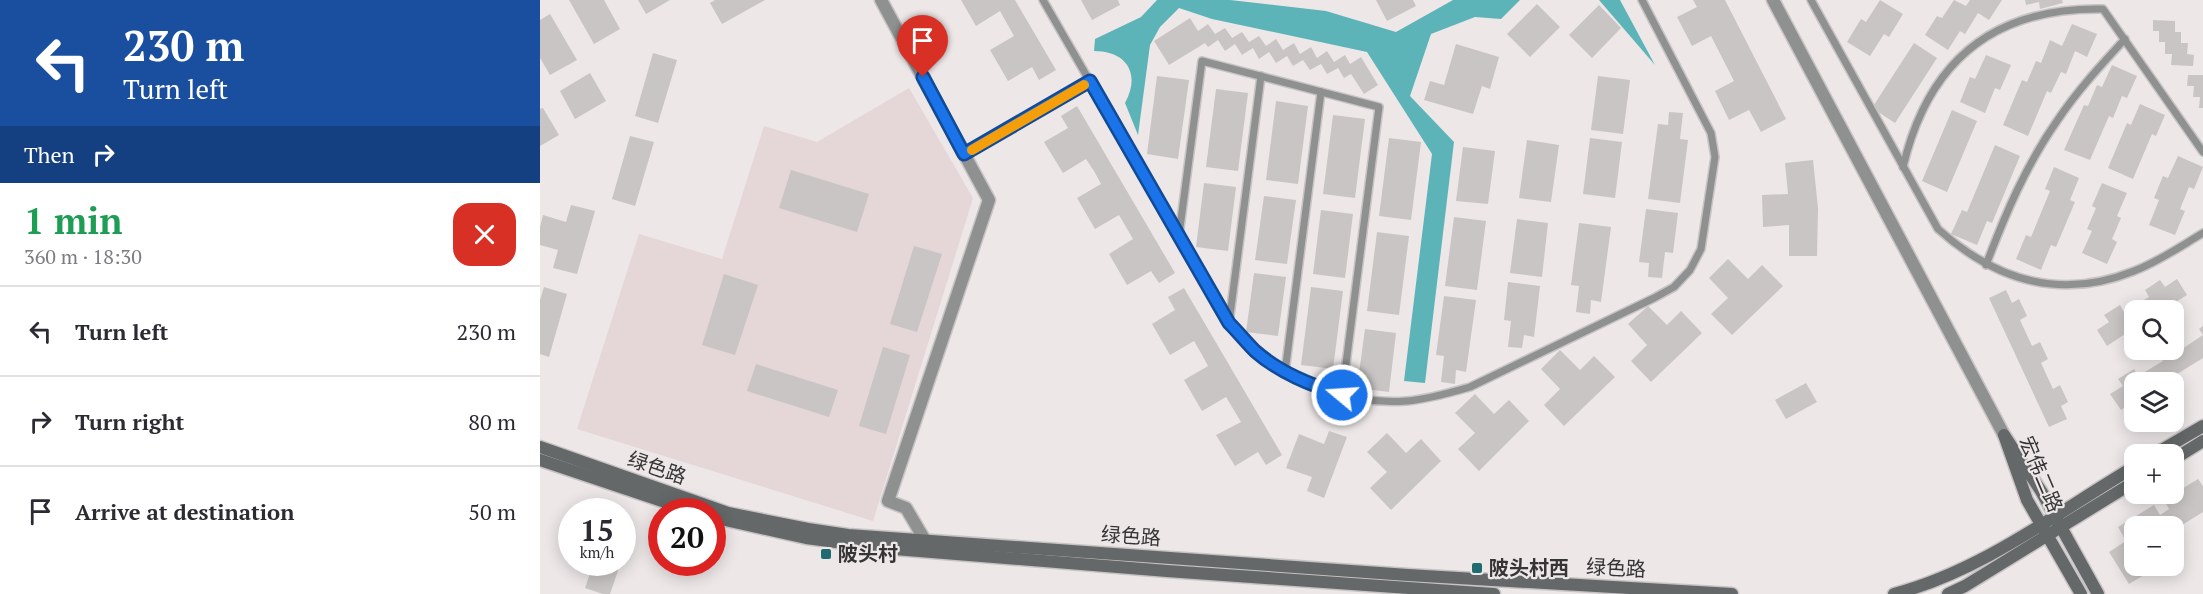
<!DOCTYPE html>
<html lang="en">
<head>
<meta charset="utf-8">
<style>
  body { margin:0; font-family:"PT Serif","Noto Sans SC",serif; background:#f2f2f3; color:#2b2b33; height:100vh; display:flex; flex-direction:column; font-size:22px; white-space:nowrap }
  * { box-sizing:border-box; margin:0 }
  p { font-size:20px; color:#7c7c81 }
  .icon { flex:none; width:33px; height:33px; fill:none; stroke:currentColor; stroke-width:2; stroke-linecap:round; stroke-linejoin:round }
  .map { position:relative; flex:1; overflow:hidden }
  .panel { display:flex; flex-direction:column; background:#fff; width:540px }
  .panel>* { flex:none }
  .guide { background:#1a4fa0; color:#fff; overflow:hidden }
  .fabs { position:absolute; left:1584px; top:300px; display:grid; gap:12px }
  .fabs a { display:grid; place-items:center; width:60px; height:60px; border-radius:12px; background:#fff; box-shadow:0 3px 15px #0003; font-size:30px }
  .speed { position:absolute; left:18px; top:498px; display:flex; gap:12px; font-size:30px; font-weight:700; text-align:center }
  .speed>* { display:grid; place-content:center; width:78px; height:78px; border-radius:50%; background:#fff; box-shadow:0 3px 15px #0003; line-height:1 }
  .speed small { font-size:15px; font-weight:400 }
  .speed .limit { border:9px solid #d22; background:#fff; color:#111 }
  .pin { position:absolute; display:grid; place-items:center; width:51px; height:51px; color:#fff; margin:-62px -26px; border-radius:50% 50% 50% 0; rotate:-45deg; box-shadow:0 0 6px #0007 }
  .pin .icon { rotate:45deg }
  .me { position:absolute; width:66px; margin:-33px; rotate:288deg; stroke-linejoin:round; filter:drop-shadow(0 0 4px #0008) }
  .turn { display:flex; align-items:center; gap:21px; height:126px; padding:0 24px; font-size:27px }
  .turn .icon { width:78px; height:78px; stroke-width:2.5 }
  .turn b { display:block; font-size:42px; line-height:51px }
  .then { display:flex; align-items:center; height:57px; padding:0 24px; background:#0003; gap:12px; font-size:22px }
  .round { display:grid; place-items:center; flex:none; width:63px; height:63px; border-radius:18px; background:#f2f2f3 }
  .summary { display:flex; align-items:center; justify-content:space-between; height:102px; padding:0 24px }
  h1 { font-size:36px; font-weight:600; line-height:45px; color:#1e9e55 }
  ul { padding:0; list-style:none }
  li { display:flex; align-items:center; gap:18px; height:90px; padding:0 24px; border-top:2px solid #e1e1e2 }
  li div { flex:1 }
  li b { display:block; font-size:22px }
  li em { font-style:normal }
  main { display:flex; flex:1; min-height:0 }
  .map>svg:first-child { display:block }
  .built { fill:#e5d6d7 }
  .water { fill:#5db4b8 }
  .building { fill:#cac5c5 }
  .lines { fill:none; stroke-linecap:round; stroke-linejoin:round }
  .lane-casing { stroke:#c8c3c4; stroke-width:10 }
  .street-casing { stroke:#c8c3c4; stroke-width:15 }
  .secondary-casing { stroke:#c8c3c4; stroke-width:15 }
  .lane { stroke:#8f9191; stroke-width:7 }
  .street { stroke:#8f9191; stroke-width:12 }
  .secondary { stroke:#646868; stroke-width:12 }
  .route-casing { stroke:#114b97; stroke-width:15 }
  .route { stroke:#1a73e8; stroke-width:10 }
  .slow { stroke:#f59e0b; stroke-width:10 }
  .poi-dot { fill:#1f6b6f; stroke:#ede7e8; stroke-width:2 }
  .labels { text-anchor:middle; stroke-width:4.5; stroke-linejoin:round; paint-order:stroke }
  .street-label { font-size:20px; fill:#363434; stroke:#ede7e8 }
  .poi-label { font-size:20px; font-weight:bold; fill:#363434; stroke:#ede7e8; text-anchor:start }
</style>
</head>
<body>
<main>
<section class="panel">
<div class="guide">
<div class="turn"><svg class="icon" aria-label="left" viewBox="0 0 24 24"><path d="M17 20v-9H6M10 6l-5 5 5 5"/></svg><div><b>230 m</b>Turn left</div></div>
<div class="then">Then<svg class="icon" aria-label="right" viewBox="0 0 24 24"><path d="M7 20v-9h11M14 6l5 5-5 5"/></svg></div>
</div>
<div class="summary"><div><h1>1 min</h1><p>360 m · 18:30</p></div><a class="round" style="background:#d93025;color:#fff"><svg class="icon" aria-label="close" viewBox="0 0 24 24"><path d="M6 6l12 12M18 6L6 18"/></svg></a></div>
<ul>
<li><svg class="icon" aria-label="left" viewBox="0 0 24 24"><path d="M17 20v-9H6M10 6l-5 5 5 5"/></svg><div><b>Turn left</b></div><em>230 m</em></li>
<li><svg class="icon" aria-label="right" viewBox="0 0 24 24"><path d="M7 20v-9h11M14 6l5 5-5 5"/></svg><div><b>Turn right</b></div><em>80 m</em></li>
<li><svg class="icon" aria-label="arrive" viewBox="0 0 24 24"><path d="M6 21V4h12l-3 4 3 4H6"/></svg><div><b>Arrive at destination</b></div><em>50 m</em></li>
</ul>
</section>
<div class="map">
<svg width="1663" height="594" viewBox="0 0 1663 594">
  <rect width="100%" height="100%" fill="#ede7e8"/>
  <path class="built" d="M369 88 433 198 333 521 37 429 99 234 182 259 224 126 277 142Z"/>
  <g class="water">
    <path d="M617 0H690L786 11 856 32 913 0H980L961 19 935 17 891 34 870 96 914 142 885 383 864 381 892 154 827 52 672 19 639 8 620 27 610 45 598 135 585 103C601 74 587 51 554 51L555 39 601 17Z"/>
    <path d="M1059 0H1080L1115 65Z"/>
  </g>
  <g class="building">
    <path d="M29 0H64L80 29 54 44Z"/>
    <path d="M98 0H130L106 14Z"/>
    <path d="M175 0H225L182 24 170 3Z"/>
    <path d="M421 0H475L516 70 499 80 492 67 468 81 450 50 474 36 460 11 436 26Z"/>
    <path d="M541 0H578L580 5 552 20Z"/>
    <path d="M836 0H873L876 6 847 21Z"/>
    <path d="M1153 0H1185L1246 119 1221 132 1209 110 1189 120 1175 91 1194 81 1171 36 1152 46 1137 17 1157 7Z"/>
    <path d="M1340 0 1363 14 1349 37 1344 34 1330 56 1307 42 1321 19 1326 22Z"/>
    <path d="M1414 0 1426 6 1430 0H1462L1449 20 1438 13 1425 34 1420 31 1408 50 1385 35 1397 16 1402 18Z"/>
    <path d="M1485 0H1522L1523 3 1500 9 1499 2 1486 5Z"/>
    <path d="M997 4 1020 27 990 57 967 34Z"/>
    <path d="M1059 5 1081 28 1052 58 1029 35Z"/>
    <path d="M10 14 37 60 10 75 0 58V20Z"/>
    <path d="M650 18 658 31 668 24 675 34 685 28 692 38 702 32 709 42 719 36 726 46 736 39 743 50 754 43 760 54 771 47 777 58 787 51 794 62 805 55 810 64 821 57 838 85 824 94 811 74 804 78 798 68 787 74 781 64 770 70 763 60 753 66 747 56 736 63 729 52 719 59 713 48 702 55 695 44 685 51 678 40 668 47 665 43 629 65 614 41Z"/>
    <path d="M1613 20 1635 21V32H1641V43H1648L1647 54 1654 55 1653 66 1631 65 1632 54H1625V42H1619V31H1613Z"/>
    <path d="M1532 24 1557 34 1547 57 1535 51 1526 74 1521 72 1511 93 1507 91 1488 136 1463 125 1482 80 1487 82 1496 61 1501 63 1510 40 1522 46Z"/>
    <path d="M1374 43 1397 58 1355 123 1332 108Z"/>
    <path d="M916 44 959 57 950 89 942 86 933 114 884 100 890 81 904 85Z"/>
    <path d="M113 53 137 60 118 123 95 116Z"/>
    <path d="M1446 55 1471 65 1460 90 1455 88 1445 113 1420 102 1430 77 1435 79Z"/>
    <path d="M1572 65 1597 76 1587 98 1582 96 1573 118 1569 116 1550 160 1524 150 1544 105 1548 106 1557 85 1562 87Z"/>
    <path d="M50 73 66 101 35 119 20 91Z"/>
    <path d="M1648 75H1663V108H1659L1660 97H1653L1654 86H1647Z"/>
    <path d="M617 76 649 80 638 159 607 154Z"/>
    <path d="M1058 76 1090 80 1083 134 1051 130Z"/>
    <path d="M676 89 708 93 698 171 666 167Z"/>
    <path d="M736 101 768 106 758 184 726 180Z"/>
    <path d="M1600 104 1625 115 1616 136 1612 134 1593 179 1568 168 1587 123 1591 125Z"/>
    <path d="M537 106 635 273 619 283 611 271 587 285 569 254 593 239 579 215 555 229 537 198 561 184 554 171 546 159 523 173 504 142 528 128 521 116Z"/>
    <path d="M3 108 19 135 0 146V109Z"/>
    <path d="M1412 110 1437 121 1407 192 1382 181Z"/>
    <path d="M1129 112 1143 113 1140 139 1148 140 1140 203 1108 199 1118 124 1128 125Z"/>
    <path d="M793 115 825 119 815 198 783 194Z"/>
    <path d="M90 136 114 142 95 206 72 199Z"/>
    <path d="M849 138 881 142 871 220 839 216Z"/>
    <path d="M1050 138 1082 142 1075 198 1043 194Z"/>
    <path d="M987 140 1019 145 1011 202 979 198Z"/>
    <path d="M1455 145 1480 156 1452 223 1447 221 1437 245 1411 234 1422 210 1427 212Z"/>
    <path d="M923 147 955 151 948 204 916 201Z"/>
    <path d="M1638 156 1663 167 1654 189 1649 187 1640 209 1645 211 1635 235 1609 225 1619 200 1614 198 1623 176 1628 178Z"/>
    <path d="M1273 160 1278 208 1277 256H1249V225L1223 227 1222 195 1248 194 1245 163Z"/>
    <path d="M1514 167 1539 178 1530 200 1535 202 1516 247 1511 245 1501 270 1476 259 1486 235 1491 237 1510 191 1505 189Z"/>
    <path d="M251 170 329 194 317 232 239 208Z"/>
    <path d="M664 183 696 187 688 251 656 247Z"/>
    <path d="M1562 183 1587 193 1577 216 1581 218 1572 239 1577 242 1567 264 1542 253 1552 231 1547 229 1556 208 1552 206Z"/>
    <path d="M724 196 756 200 747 264 715 260Z"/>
    <path d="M31 205 55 211 37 274 13 268 18 250 0 245V227L3 215 26 222Z"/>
    <path d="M1106 209 1138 213 1133 253 1125 252 1122 278 1108 277 1109 263 1099 262Z"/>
    <path d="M781 210 813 214 805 278 773 274Z"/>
    <path d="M914 217 946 221 937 290 905 286Z"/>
    <path d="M977 219 1008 223 1002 277 970 273Z"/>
    <path d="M1039 223 1071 227 1061 302 1051 300 1050 314 1036 312 1039 286 1031 285Z"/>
    <path d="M837 232 869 236 859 315 827 311Z"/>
    <path d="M374 246 402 254 377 332 350 324Z"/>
    <path d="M1188 259 1208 279 1222 265 1243 286 1192 335 1171 314 1188 298 1169 278Z"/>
    <path d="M714 273 746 277 738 336 706 332Z"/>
    <path d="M184 274 218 285 195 355 162 345Z"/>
    <path d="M1637 279 1647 295 1623 310H1594V328L1567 346 1557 330 1569 322 1564 315 1580 305 1584 312 1609 297 1605 290 1620 280 1625 287Z"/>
    <path d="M968 282 1000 286 994 337 984 335 982 348 968 347 971 321 964 320Z"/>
    <path d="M4 287 27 294 9 357 0 354V300Z"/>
    <path d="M771 287 803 291 793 369 761 365Z"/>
    <path d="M644 288 742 455 726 465 718 452 695 466 676 435 701 422 686 397 662 411 644 380 668 366 661 353 654 341 630 355 612 324 635 310 628 297Z"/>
    <path d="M1466 290 1472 303 1479 299 1487 316 1480 320 1492 346 1500 342 1508 359 1501 363 1513 389 1520 385 1528 402 1521 406 1527 419 1509 427 1449 298Z"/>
    <path d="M904 296 936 300 926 372 916 370 915 384 901 382 904 356 896 355Z"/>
    <path d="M1108 306 1127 325 1141 311 1162 333 1111 382 1091 361 1107 345 1088 324Z"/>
    <path d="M1663 326V358L1624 382H1594V401L1581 410 1570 394 1583 386 1578 379 1594 369 1598 376 1623 361 1618 354 1625 350H1634V343L1639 351 1663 335 1659 329Z"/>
    <path d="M825 329 856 333 849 392 817 388Z"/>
    <path d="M343 347 370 355 346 434 319 426Z"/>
    <path d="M1020 350 1040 370 1054 356 1075 377 1024 426 1004 405 1020 389 1001 369Z"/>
    <path d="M216 364 298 390 289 417 207 391Z"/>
    <path d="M1266 383 1277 402 1246 419 1235 400Z"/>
    <path d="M935 394 954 414 969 400 989 421 939 471 918 449 935 433 915 413Z"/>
    <path d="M789 431 807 437 784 498 767 491 772 477 746 468 759 434 784 444Z"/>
    <path d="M847 433 866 453 881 439 901 461 851 510 830 488 847 472 827 452Z"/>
    <path d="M1658 479 1663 486V512L1634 530V526H1594V566H1619L1589 584 1569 552 1586 541 1578 527 1614 505 1620 515 1629 509 1624 500Z"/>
    <path d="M54 562H81L70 594H63L45 588Z"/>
  </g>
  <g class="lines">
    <g class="lane-casing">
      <g id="lane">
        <path d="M503 0 689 323C698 332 706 342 714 350 753 386 815 405 867 401 889 399 909 393 930 387L1114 298 1134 287 1150 270 1161 249 1175 157 1171 133 1102 0"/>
        <path d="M1271 0 1398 229C1455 280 1520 301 1594 271 1618 262 1641 246 1663 233"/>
        <path d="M424 154 550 81"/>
        <path d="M1363 167C1388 61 1454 7 1563 9L1663 152"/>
        <path d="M639 235 662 61 839 107 802 395"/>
        <path d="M1446 265C1465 215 1486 165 1517 121 1537 91 1561 65 1585 39"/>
        <path d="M689 323 721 76"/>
        <path d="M745 372 781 92"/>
      </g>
    </g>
    <g class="street-casing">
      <g id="street">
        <path d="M341 0 449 200 348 501 366 508 386 542"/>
        <path d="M1233 0 1464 435"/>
      </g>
    </g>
    <g class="secondary-casing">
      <g id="secondary">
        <path d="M0 447 188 513 268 529 308 535 868 575 1192 594"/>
        <path d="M1615 454 1663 426"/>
        <path d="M1634 459 1663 441"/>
        <path d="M0 460 155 512"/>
        <path d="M172 517 266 538 342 548 627 571 954 594"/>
        <path d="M1354 594C1442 571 1518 512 1594 467"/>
        <path d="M1408 594 1425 586 1594 482"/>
        <path d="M1541 594 1487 500 1464 435 1501 491 1558 594"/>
      </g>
    </g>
    <use href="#lane" class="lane"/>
    <use href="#street" class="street"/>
    <use href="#secondary" class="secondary"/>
  </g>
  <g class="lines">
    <g class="route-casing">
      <path id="route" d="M383 77 424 154 550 81 689 323C698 332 706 342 715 351 740 373 771 385 802 395"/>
    </g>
    <use href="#route" class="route"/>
    <path class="slow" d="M432 150 544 85"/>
  </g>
  <g class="poi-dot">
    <rect x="280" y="548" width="12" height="12" rx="3"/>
    <rect x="931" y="562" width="12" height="12" rx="3"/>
  </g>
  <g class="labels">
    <g class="street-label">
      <text transform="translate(117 468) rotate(19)" y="7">绿色路</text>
      <text transform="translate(1501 474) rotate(67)" y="7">宏伟二路</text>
      <text transform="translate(591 536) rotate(4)" y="7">绿色路</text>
      <text transform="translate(1076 568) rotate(3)" y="7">绿色路</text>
    </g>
    <g class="poi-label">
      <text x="298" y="561">陂头村</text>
      <text x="949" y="575">陂头村西</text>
    </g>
  </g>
</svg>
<div class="fabs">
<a><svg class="icon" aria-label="search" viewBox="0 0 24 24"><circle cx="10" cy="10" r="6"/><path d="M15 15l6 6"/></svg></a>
<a><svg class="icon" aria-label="layers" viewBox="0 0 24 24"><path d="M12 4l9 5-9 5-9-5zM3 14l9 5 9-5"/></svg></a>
<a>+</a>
<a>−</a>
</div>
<div class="speed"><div>15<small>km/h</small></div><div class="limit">20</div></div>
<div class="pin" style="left:383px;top:77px;background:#d93025"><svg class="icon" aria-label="arrive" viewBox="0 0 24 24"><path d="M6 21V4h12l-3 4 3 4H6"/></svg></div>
<svg class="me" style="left:802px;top:395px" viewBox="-20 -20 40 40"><circle r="17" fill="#1a73e8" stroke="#fff" stroke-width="3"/><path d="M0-11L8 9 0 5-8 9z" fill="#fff"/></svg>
</div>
</main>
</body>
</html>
